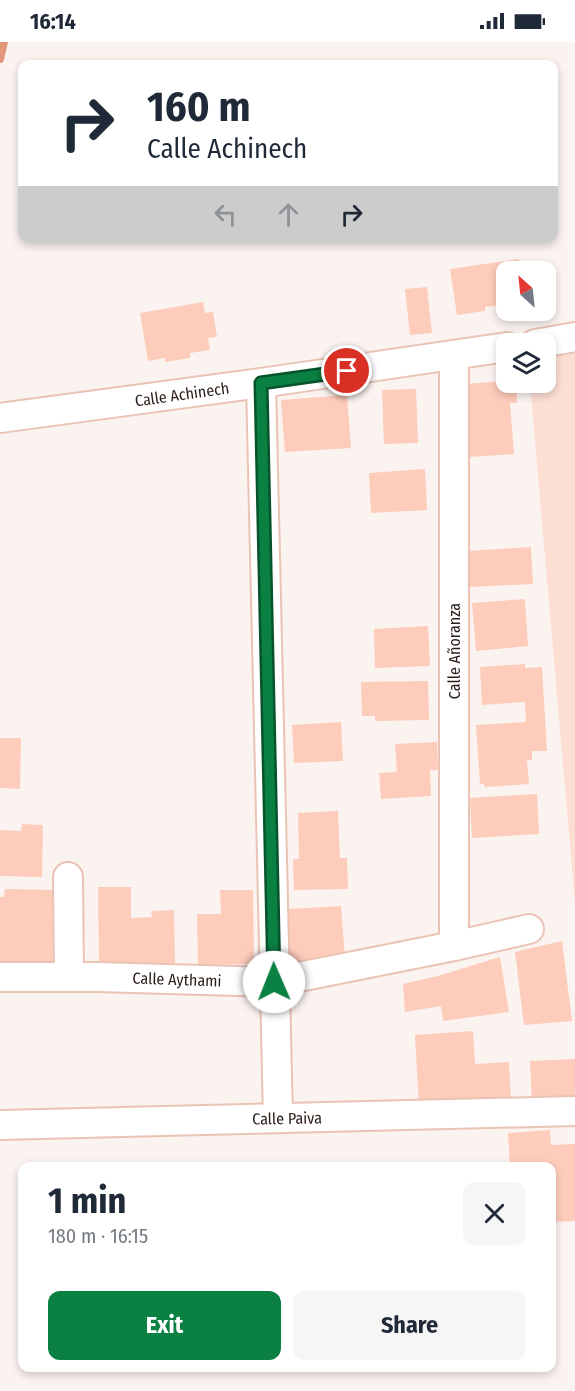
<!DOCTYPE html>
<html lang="en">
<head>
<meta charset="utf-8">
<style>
  body { margin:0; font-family:"Fira Sans Condensed",sans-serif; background:#f6f6f7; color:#1f2937; height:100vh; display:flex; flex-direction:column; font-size:22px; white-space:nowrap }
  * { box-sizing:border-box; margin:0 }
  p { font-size:20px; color:#747a83 }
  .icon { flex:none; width:33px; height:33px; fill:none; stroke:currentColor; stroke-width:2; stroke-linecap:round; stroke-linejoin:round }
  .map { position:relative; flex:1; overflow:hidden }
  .drawer { position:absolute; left:18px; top:1120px; width:538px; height:210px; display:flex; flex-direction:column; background:#fff; border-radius:12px; box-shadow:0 3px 9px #0003 }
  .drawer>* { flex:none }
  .guide { position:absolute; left:18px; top:18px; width:540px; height:183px; border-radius:12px; box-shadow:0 3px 9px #0003; background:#fff; color:#1f2937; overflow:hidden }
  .needle { width:39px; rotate:333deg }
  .controls { position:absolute; left:496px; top:219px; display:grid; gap:12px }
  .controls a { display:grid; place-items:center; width:60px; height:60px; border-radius:12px; background:#fff; box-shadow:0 3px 9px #0003; font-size:30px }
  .pin { position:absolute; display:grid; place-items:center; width:51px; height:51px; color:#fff; margin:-26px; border:3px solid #fff; border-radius:50%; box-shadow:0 2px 6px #0007 }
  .me { position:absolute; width:66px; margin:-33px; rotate:359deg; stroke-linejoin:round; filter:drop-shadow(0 0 4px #0008) }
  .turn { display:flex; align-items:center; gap:21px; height:126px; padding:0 30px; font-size:27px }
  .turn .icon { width:78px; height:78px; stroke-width:2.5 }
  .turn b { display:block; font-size:42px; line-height:51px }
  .lanes { display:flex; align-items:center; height:57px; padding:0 30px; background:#0003; justify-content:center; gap:30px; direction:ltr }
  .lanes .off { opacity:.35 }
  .round { display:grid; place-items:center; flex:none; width:63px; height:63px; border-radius:12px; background:#f6f6f7 }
  .summary { display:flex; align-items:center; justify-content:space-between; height:102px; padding:0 30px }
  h1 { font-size:36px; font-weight:700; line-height:45px }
  .button { display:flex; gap:12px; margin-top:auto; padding:12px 30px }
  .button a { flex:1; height:69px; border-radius:12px; background:#0b8043; color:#fff; font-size:24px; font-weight:700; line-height:69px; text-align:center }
  .button a+a { background:#f6f6f7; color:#1f2937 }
  .status { display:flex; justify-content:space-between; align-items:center; height:42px; padding:0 30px; background:#fff; direction:ltr }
  .status svg { height:16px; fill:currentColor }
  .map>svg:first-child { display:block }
  .green { fill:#fdded3 }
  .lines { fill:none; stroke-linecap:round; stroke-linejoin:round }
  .stream { stroke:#e4967a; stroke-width:8 }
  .building { fill:#feccbb }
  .minor-casing { stroke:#eac3b5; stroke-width:32 }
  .minor { stroke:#fff; stroke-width:28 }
  .route-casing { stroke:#07532c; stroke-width:15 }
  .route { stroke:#0b8043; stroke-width:10 }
  .labels { text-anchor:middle; stroke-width:6; stroke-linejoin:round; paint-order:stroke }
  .street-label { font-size:16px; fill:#2b1d18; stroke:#fff }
</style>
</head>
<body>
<div class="status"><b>16:14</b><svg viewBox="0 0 49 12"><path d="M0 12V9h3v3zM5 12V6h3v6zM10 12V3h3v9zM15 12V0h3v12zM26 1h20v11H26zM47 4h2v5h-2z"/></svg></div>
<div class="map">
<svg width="575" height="1349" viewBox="0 0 575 1349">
  <rect width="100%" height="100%" fill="#fbf3f0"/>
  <path class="green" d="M575 309V861L530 341 546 340V314Z"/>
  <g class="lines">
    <path class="stream" d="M0 17 4 0"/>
  </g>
  <g class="building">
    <path d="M519 217 521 230H507V262L485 265V269L457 273 450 227Z"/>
    <path d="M427 245 432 291 410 293 405 247Z"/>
    <path d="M203 260 205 271 213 270 217 295 208 296 210 308 190 311V316L165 320V316L148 319 140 271Z"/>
    <path d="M507 339V340H516L517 361H510L514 412 470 415 465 342Z"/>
    <path d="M416 347 418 401 384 402 382 348Z"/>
    <path d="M347 353 351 406 285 410 281 358Z"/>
    <path d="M425 427 427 468 371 471 369 431Z"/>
    <path d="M531 505 533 542 469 545 467 509Z"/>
    <path d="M525 557 528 604 476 609 472 561Z"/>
    <path d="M428 584 430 624 375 626 374 587Z"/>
    <path d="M525 622V626L542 625 547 709H532V718H527L529 742 485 745 484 742H480L476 683 526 680 525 660 482 663 480 625Z"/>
    <path d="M428 639 429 678 375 679V674H362L361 640Z"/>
    <path d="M341 680 343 719 294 721 292 683Z"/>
    <path d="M0 696H21L20 747 0 746Z"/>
    <path d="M437 700 438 728H430L431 754 381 757 379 731 397 730 395 702Z"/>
    <path d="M537 752 539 792 472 796 470 756Z"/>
    <path d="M338 769 340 816H347L348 847 294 848 293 817H299L298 771Z"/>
    <path d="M22 782 43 783 42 835 0 834V788L21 789Z"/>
    <path d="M98 845H131V876L152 875 151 869 174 868 175 921 106 924 99 920Z"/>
    <path d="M5 847 57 848V924H0V855H4Z"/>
    <path d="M220 848H253L254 922 198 923 197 872H221Z"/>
    <path d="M341 864 345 916 290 927 288 867Z"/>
    <path d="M562 899 572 979 524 983 515 910Z"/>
    <path d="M500 915 509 970 443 979 441 964 405 970 403 942 438 934Z"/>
    <path d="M473 989 475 1022 509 1020 511 1059 419 1065 415 993Z"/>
    <path d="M575 1017V1060L532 1061 530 1019Z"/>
    <path d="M550 1088 551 1103 575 1102V1179L553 1180 552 1125H510L508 1091Z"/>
  </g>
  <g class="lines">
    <g class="minor-casing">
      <g id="minor">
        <path d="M535 302 575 295"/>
        <path d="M454 313V904"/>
        <path d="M261 341 278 1076"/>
        <path d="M0 376 261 341 507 305"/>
        <path d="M68 835 69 935"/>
        <path d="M0 935H97L274 940 454 904 529 887"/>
        <path d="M0 1083 575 1069"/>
      </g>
    </g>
    <use href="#minor" class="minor"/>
  </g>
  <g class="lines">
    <g class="route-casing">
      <path id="route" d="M274 940 261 341 347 329"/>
    </g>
    <use href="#route" class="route"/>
  </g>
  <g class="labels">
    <g class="street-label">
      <text transform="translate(182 352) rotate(-8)" y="6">Calle Achinech</text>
      <text transform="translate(454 609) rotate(-90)" y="6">Calle Añoranza</text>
      <text transform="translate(177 937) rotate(2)" y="6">Calle Aythami</text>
      <text transform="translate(287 1076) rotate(-1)" y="6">Calle Paiva</text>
    </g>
  </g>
</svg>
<div class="controls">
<a><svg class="needle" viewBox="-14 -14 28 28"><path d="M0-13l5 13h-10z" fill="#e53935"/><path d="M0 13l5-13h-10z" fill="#747a83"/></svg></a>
<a><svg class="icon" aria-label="layers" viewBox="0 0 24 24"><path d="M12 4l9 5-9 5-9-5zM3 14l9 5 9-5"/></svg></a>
</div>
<div class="pin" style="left:347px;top:329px;background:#d93025"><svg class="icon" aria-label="arrive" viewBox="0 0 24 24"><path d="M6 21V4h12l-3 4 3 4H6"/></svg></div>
<svg class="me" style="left:274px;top:940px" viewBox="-20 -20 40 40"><circle r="19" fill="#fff"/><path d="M0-13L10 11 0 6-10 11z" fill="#0b8043"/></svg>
<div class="guide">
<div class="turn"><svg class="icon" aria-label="right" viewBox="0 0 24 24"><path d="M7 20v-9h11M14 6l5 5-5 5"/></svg><div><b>160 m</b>Calle Achinech</div></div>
<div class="lanes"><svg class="icon off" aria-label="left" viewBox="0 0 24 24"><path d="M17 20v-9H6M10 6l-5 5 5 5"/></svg><svg class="icon off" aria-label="ahead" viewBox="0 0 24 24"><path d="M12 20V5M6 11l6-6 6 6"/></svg><svg class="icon" aria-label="right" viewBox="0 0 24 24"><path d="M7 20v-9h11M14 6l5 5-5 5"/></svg></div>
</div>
<section class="drawer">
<div class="summary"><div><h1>1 min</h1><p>180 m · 16:15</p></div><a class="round"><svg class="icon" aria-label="close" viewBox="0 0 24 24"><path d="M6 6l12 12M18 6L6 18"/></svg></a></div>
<div class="button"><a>Exit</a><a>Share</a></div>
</section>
</div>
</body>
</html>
